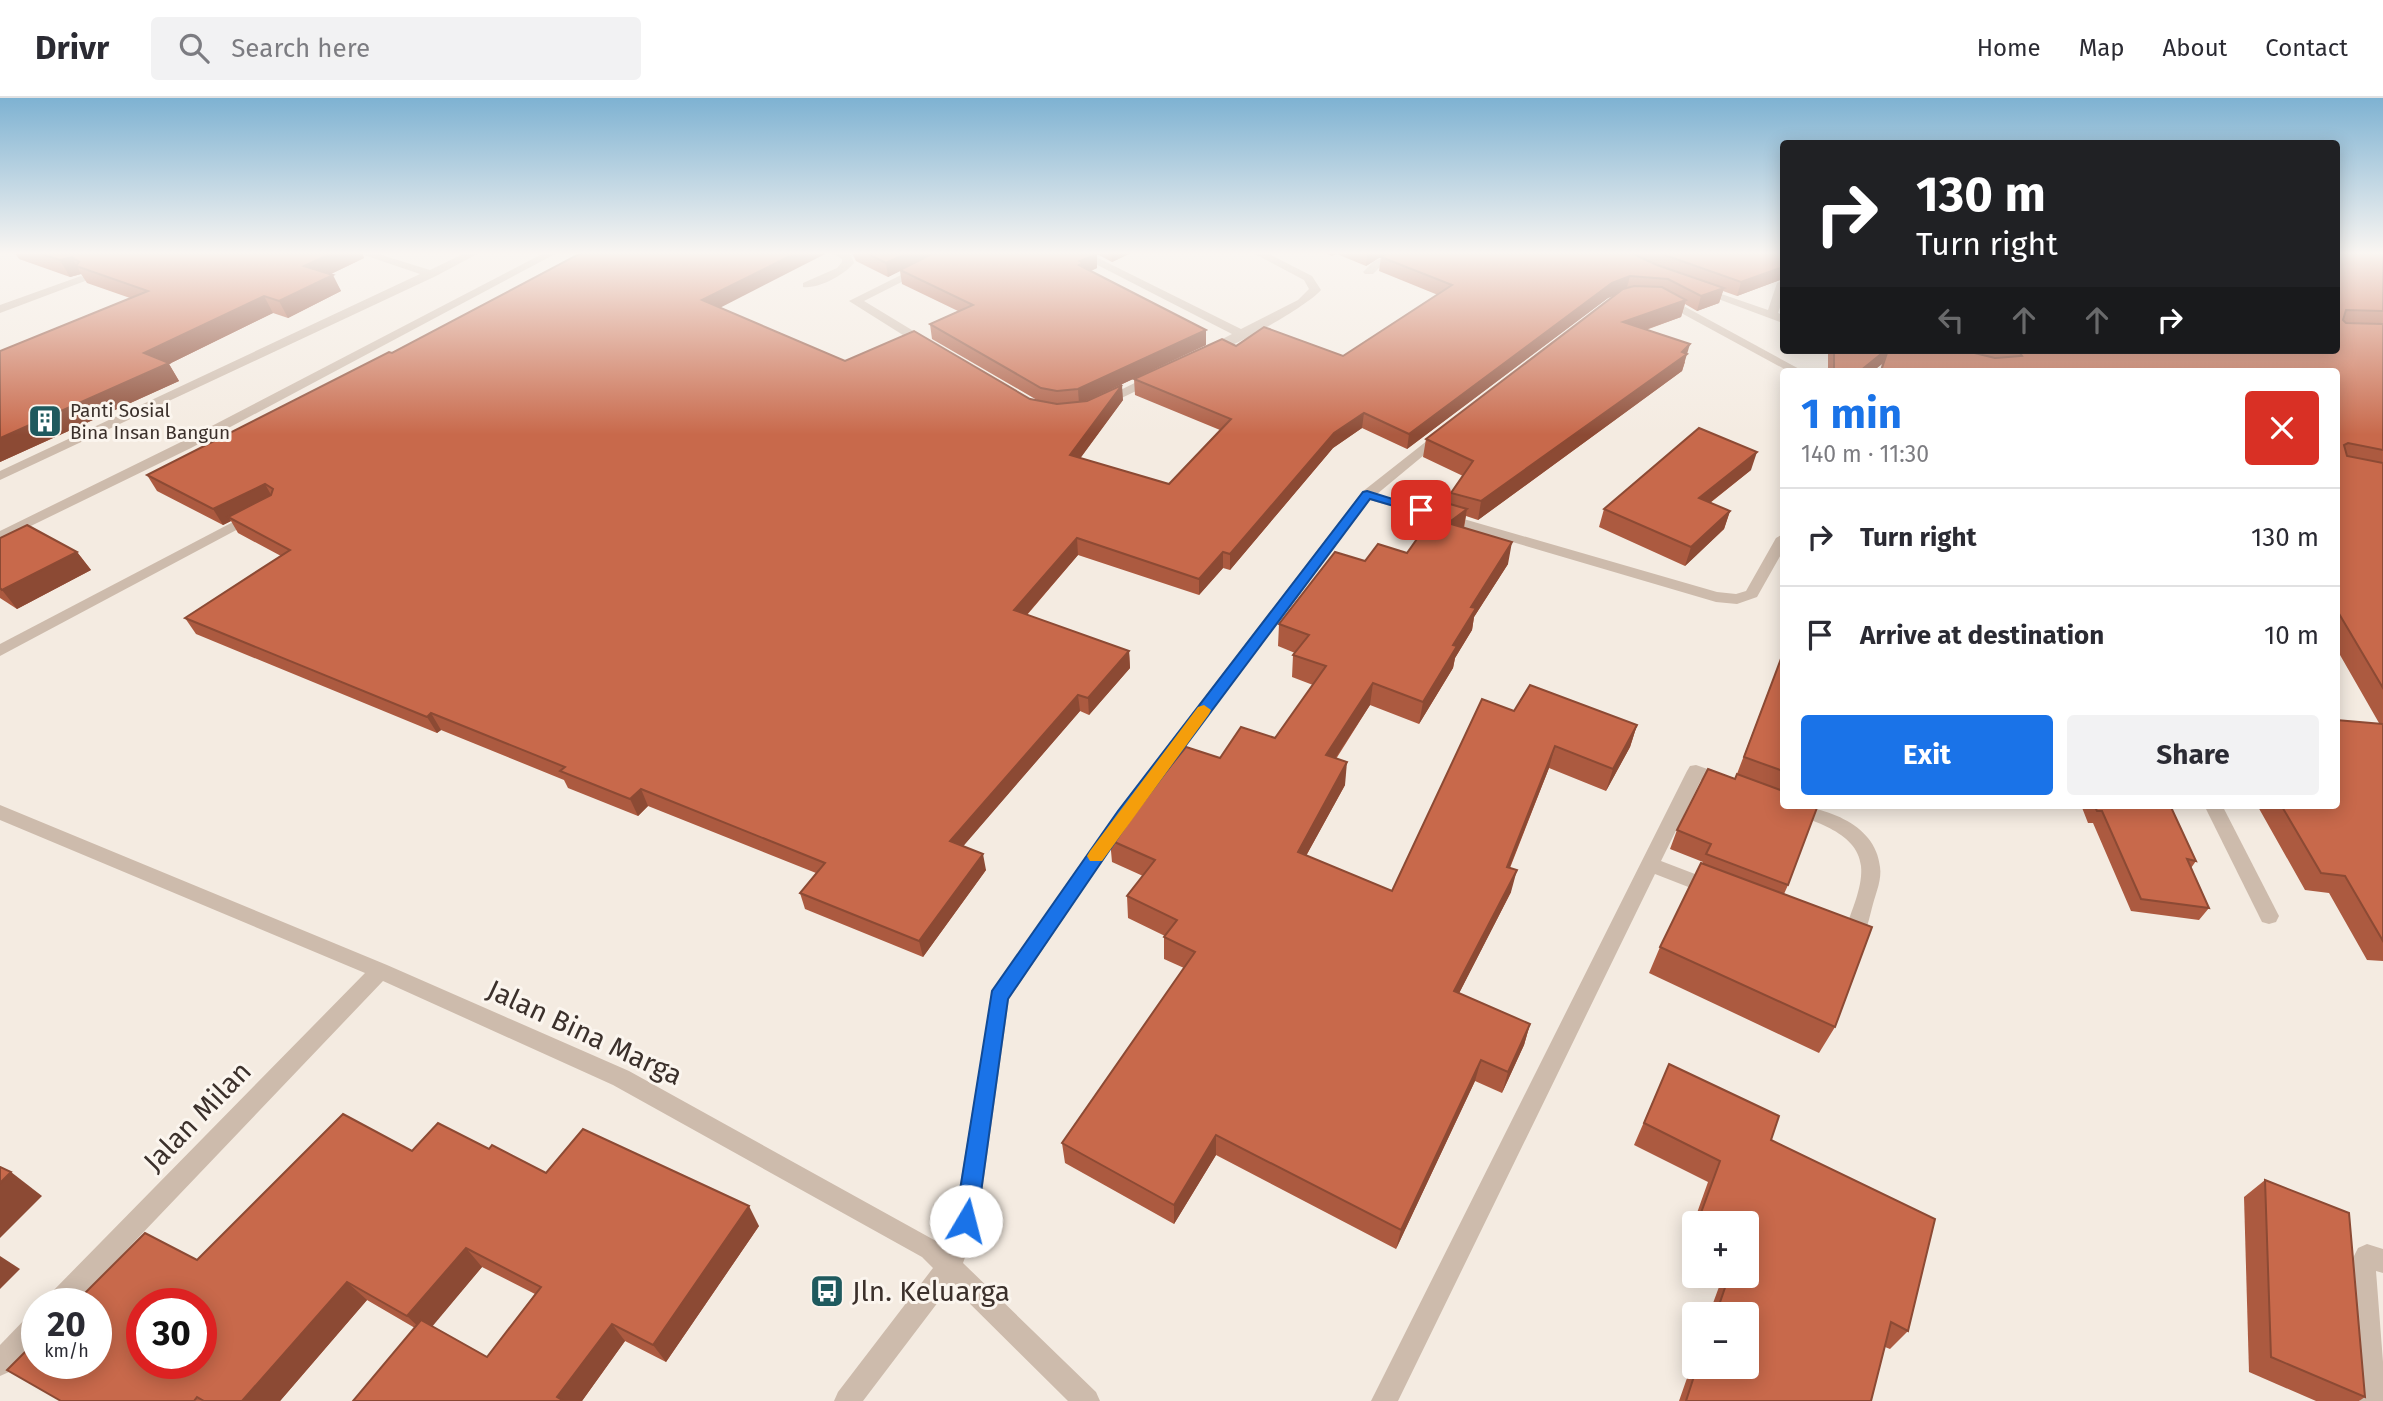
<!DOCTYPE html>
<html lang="en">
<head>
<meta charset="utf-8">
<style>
  body { margin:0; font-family:"Fira Sans",sans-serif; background:#f2f2f3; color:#2b2b33; height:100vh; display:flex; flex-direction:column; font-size:26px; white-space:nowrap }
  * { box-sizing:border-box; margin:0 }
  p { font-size:23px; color:#7c7c81 }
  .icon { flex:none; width:38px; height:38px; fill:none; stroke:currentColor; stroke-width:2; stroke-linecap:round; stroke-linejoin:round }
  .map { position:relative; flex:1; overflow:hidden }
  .panel { position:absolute; left:1780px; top:270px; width:560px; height:441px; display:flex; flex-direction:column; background:#fff; border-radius:7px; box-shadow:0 4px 18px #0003 }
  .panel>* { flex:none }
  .hud { position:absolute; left:1780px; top:42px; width:560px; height:214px; border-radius:7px; box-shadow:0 4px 18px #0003; background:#202124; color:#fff; overflow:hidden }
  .fabs { position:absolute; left:1682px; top:1113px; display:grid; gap:14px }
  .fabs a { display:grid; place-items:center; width:77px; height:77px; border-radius:7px; background:#fff; box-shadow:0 4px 18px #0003; font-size:35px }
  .speed { position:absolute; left:21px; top:1190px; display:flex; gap:14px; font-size:35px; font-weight:700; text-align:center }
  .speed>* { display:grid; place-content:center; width:91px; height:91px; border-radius:50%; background:#fff; box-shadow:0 4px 18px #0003; line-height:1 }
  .speed small { font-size:18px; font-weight:400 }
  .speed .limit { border:10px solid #d22; background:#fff; color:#111 }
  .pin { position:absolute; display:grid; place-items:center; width:60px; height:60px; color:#fff; margin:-30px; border-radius:14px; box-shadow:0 4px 10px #0006 }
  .me { position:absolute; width:77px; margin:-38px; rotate:8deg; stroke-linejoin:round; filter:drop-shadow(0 0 5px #0008) }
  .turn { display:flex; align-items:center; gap:24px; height:147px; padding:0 21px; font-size:32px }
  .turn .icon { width:91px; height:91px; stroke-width:2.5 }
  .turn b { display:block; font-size:49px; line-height:60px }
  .lanes { display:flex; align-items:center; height:66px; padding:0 21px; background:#0003; justify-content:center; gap:35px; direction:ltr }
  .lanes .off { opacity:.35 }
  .round { display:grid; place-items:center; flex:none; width:74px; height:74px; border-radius:7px; background:#f2f2f3 }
  .headline { display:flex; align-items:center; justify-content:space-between; height:119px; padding:0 21px }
  h1 { font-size:42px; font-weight:700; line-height:52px; color:#1a73e8 }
  .action { display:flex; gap:14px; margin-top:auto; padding:14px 21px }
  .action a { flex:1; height:80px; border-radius:7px; background:#1a73e8; color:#fff; font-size:28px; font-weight:700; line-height:80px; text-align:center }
  .action a+a { background:#f2f2f3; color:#2b2b33 }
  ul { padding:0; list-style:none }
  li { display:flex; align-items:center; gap:21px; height:98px; padding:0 21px; border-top:2px solid #e1e1e2 }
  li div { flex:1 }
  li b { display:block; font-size:26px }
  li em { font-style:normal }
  header { display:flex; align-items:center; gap:42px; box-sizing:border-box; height:98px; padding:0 35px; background:#fff; border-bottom:2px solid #e1e1e2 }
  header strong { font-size:33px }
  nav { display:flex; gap:38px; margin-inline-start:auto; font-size:24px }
  .search { width:490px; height:63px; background:#f2f2f3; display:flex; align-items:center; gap:18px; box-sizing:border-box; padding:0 24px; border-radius:7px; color:#7c7c81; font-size:26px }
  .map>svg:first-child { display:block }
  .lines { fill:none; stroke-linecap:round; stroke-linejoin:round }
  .minor { fill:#cdbbac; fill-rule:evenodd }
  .wall { fill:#ac5a40; fill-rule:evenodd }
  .shaded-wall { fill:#8c4a34 }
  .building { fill:#c8694b; stroke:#8c4a34; stroke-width:2; fill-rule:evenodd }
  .route { fill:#1a73e8; stroke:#114b97; stroke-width:2 }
  .slow { fill:#f59e0b }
  .labels { text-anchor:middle; stroke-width:6; stroke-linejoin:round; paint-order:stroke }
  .far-poi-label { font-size:19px; fill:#3b302b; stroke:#fbf5ee; text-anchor:start }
  .near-street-label { font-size:28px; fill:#3b302b; stroke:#fbf5ee }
  .near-poi-label { font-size:28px; fill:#3b302b; stroke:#fbf5ee; text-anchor:start }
</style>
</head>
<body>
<header>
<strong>Drivr</strong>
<div class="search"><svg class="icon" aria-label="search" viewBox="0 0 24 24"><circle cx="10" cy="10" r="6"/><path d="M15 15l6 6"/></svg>Search here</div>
<nav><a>Home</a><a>Map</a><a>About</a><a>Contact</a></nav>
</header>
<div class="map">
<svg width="2383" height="1303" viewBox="0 0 2383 1303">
  <rect width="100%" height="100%" fill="#f4ebe1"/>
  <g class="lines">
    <g class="minor">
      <path d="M358 155H375L430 172 465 155H479L436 178 0 382V373L420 176Z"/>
      <path d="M544 155H557L191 350 0 443V433L181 344Z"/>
      <path d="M832 155 851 157 854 165C844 177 819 191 803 189V185L837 170 842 164V161Z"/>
      <path d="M945 155H959L864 203 930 243V249H922L849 203Z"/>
      <path d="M1074 155H1088L1241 231 1298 202 1309 191 1304 182 1253 155H1267L1312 178 1321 192C1305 210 1232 250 1209 257L1203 253 1205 250 1232 236Z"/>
      <path d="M1392 155H1406L1381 168 1373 176H1365L1363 174 1373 164Z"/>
      <path d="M81 178 87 181 85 183 0 215V207Z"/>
      <path d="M1783 182V201L1778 215 1783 217V225L1694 192 1704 190 1768 212 1777 185Z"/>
      <path d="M1661 200H1669L1803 273H1788L1661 204Z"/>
      <path d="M1155 275 1161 279 1159 282 1107 307H1097L1096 304Z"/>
      <path d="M1442 331 1449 335 1447 338 1377 396 1717 494 1736 496 1746 493 1776 440 1783 436V453L1757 499 1737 506 1716 504 1370 402 1130 722 1009 901 978 1123 963 1165 1096 1294 1100 1303H1068L951 1187 863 1303H834L838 1294 933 1170 922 1159 613 987 383 883 75 1206H46L49 1197 365 875 0 722V707L387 867 629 973 945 1148 954 1123 992 893 1118 712 1362 394Z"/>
      <path d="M254 413 261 417 259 420 0 558V546Z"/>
      <path d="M1696 667 1733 680 1736 685 1733 690 1727 692 1701 682 1661 763 1721 786 1724 791 1721 796 1714 799 1655 776 1398 1303H1371L1687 673 1690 668Z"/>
      <path d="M1783 701V707C1820 707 1876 724 1880 769 1882 781 1876 795 1873 806 1870 817 1868 828 1863 838L1842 845 1835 843 1832 837 1835 831 1847 827C1853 809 1863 787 1861 768 1858 733 1808 721 1781 712L1778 707Z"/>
      <path d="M2204 707H2222L2279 818 2276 824 2269 826 2262 824Z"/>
      <path d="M2367 1146 2383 1151V1175L2376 1173 2383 1264V1303H2360L2351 1164 2358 1150Z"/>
      <path d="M37 1215V1245L9 1274 0 1278V1247L28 1218Z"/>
    </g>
  </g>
  <g class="wall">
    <path d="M15 155H362L364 160 331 176 341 193 288 220 273 215 169 266 179 283 0 364V253L130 200 87 185 81 176 70 179 19 161Z"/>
    <path d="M852 155H1131L1112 164 1097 156V170L1091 173 1206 232V247L1086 303 1123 302 1080 360 1169 386 1220 332 1135 297 1134 281 1236 248 1343 258 1438 197 1379 173 1381 159 1388 155H1783V181L1737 198 1723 193 1719 205 1697 213 1685 206 1681 219 1646 232 1685 264 1682 273 1478 422 1466 418 1464 430 1508 466 1474 519 1472 532 1455 560 1453 570 1419 626 1370 607 1336 661 1345 687 1306 758 1392 793 1514 613 1637 627 1630 649 1606 693 1549 670 1510 770 1511 794 1459 895 1530 926 1524 947 1502 995 1475 983 1396 1151 1216 1057 1174 1126 1065 1065 1062 1045 1184 870 1164 861V839L1165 838 1128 820 1127 798 1143 778 1112 764 1110 742 1220 660 1275 640 1313 587 1292 579 1293 557 1295 555 1278 548 1279 526 1365 463 1407 455 1449 406 1451 395 1463 378 1423 359 1426 341 1617 196 1608 200 1407 351 1362 330 1333 350 1230 472 1223 470 1199 497 1078 457 1027 517 1129 553 1130 570 1089 617 1080 613 963 748 986 772 923 859 805 811 800 795 816 775 648 708 638 718 568 690 564 682 441 632 437 635 196 536 185 520 281 458 238 435 231 423 223 427 157 393 147 377 392 255 720 210 845 263 1037 302 932 241 930 226 958 213 902 186 900 173 888 179 856 163Z"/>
    <path d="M1326 155H1387L1366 168 1337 156 1332 158Z"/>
    <path d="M2336 155H2383V626L2379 625 2336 550V273H1880L1882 266 1873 273H1828V252H2336Z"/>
    <path d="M1751 372 1710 405 1730 413 1724 431 1685 468 1599 429 1604 411Z"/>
    <path d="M0 440 77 454 91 472 17 511 0 500Z"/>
    <path d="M1782 558 1783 559V707L1788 787 1784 796 1835 929 1819 955 1649 875 1660 849 1703 764 1670 751 1677 732 1735 681Z"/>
    <path d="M2383 626V863L2367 862 2329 795 2305 792 2257 707H2336Z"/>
    <path d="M2081 707H2170L2196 763 2191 770 2209 810 2199 822 2131 813 2093 725H2088Z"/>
    <path d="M1669 966 1771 1042 1908 1233 1890 1251 1885 1249 1871 1303H1679L1694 1260V1269H1746V1216H1709L1723 1178H1746V1125H1694V1147L1687 1143 1708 1084 1634 1047Z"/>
    <path d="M489 1051 546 1075 759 1128 666 1264 625 1243 582 1303H353L415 1230 367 1202 280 1303H60L197 1162 412 1053ZM482 1169 535 1196 487 1259 432 1228Z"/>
    <path d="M2265 1082 2365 1299 2359 1303H2316L2249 1274 2244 1099Z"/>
  </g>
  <g class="shaded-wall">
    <path d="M332 155H362L364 160 312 185 304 168Z"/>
    <path d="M796 155H827L706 217 702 202Z"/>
    <path d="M907 155H939L900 172V173L888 179 886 165Z"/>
    <path d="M1111 155H1131L1112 164Z"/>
    <path d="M1367 155H1387L1366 168Z"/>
    <path d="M1097 156V170L1085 175 1080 182V163Z"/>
    <path d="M72 159 81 176 70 179 60 162Z"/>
    <path d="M1783 169V181L1737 198 1741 184Z"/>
    <path d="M333 177 341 193 288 220 279 203Z"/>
    <path d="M1630 178 1626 193 1608 200 1407 351 1409 336 1612 185Z"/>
    <path d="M1724 190 1719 205 1697 213 1701 198Z"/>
    <path d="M264 198 273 215 169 266 179 283 0 364V340L144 255Z"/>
    <path d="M1686 202 1681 219 1619 241 1623 224Z"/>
    <path d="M1206 232V247L1079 306 1078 291Z"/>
    <path d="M1690 246 1682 273 1478 422 1481 403Z"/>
    <path d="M1886 252H1888L1882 266 1873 273H1860Z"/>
    <path d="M1122 287 1123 302 1071 373 1070 357Z"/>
    <path d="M1364 315 1362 330 1333 350 1230 472V456L1334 335Z"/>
    <path d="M1757 354 1751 372 1693 418 1699 400Z"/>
    <path d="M265 386 274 402 228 419 231 423 223 427 213 411Z"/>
    <path d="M1467 411 1463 432 1448 425Z"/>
    <path d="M1730 413 1724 431 1685 468 1691 449Z"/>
    <path d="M1077 440 1078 457 1016 529 1014 512Z"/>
    <path d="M1512 444 1508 466 1474 519 1472 532 1455 560 1453 570 1419 626 1423 604 1453 547 1471 509Z"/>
    <path d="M77 454 91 472 17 511 2 492Z"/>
    <path d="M1223 454V470L1199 497V481Z"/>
    <path d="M1129 553 1130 570 1089 617 1088 600Z"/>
    <path d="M1373 585 1370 607 1323 679 1326 657Z"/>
    <path d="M1078 597 1080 613 953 760 950 743Z"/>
    <path d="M431 615 441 632 437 635 427 619Z"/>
    <path d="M1637 627 1630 649 1606 693 1613 671Z"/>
    <path d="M1555 648 1549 670 1501 791 1507 769Z"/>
    <path d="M1347 664 1345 687 1296 776 1298 754Z"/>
    <path d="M641 691 648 708 638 718 630 701Z"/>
    <path d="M983 756 986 772 923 859 919 843Z"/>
    <path d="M1517 772 1511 794 1449 915 1454 893Z"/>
    <path d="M1530 926 1524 947 1502 995 1508 974Z"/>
    <path d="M1481 962 1475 983 1396 1151 1401 1132Z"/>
    <path d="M1216 1037V1057L1174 1126V1107Z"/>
    <path d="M11 1074 42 1098 0 1140V1085Z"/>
    <path d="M749 1108 759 1128 666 1264 653 1247Z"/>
    <path d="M466 1150 482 1169 426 1236 407 1218Z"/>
    <path d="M0 1158 20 1171 0 1191Z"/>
    <path d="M347 1184 367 1202 280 1303H242Z"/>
    <path d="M612 1226 625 1243 582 1303H560L557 1299Z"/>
  </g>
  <g class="building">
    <path d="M38 155H332L304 168 333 177 279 203 264 198 144 255 169 265 0 340V253L148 193 76 168 79 164 72 159 60 162Z"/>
    <path d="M581 155H796L702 202 845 263 914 233 1030 301 1057 306 1087 303 1122 287 1070 357 1169 386 1231 321 1134 281 1222 241 1236 248 1264 229 1343 258 1452 187 1381 159 1388 155H1631L1657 167 1724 190 1701 198 1668 181 1630 178 1612 185 1409 336 1364 315 1334 335 1230 456 1223 454 1199 481 1077 440 1014 512 1129 553 1088 600 1078 597 950 743 983 756 919 843 800 795 825 765 641 691 630 701 560 673 565 669 431 615 427 619 185 520 290 452 228 419 271 397 273 391 265 386 213 411 147 377 389 254 392 255Z"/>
    <path d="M866 155H907L886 165Z"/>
    <path d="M934 155H1095L1097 156 1080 163 1084 165 1079 167 1206 232 1078 291 1057 293 1041 290 930 226 973 207 900 172Z"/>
    <path d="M1659 155H1783V169L1741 184Z"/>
    <path d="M2336 155H2383V213L2346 212 2343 222 2346 225 2383 226V352L2348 345 2344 347 2347 358 2383 365V590L2338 514H2336V273H1881L1888 252H1962L1995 260 2022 258 2018 252H2016H2336Z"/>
    <path d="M1634 188 1662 189 1686 202 1623 224 1690 246 1682 254 1687 256 1481 403 1451 395 1473 363 1426 341 1623 191Z"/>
    <path d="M1834 252H1886L1860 273H1834Z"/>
    <path d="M1699 330 1757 354 1699 400 1730 413 1691 449 1604 411Z"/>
    <path d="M1443 404 1467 411 1448 425 1512 444 1471 509 1476 510 1453 547 1457 548 1423 604 1373 585 1326 657 1347 664 1298 754 1392 793 1482 601 1514 613 1530 587 1637 627 1613 671 1555 648 1507 769 1517 772 1454 893 1530 926 1508 974 1481 962 1401 1132 1216 1037 1174 1107 1062 1045 1195 854 1164 839 1177 822 1127 798 1155 762 1110 742 1186 649 1220 660 1241 629 1275 640 1326 568 1293 557 1309 537 1279 526 1335 454 1365 463 1378 446 1407 455Z"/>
    <path d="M27 427 77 454 2 492 0 490V440Z"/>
    <path d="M1782 558 1783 559V673L1744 659Z"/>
    <path d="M2336 622 2383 626V843L2345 778 2321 775 2281 707H2336Z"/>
    <path d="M1708 671 1735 681 1737 676 1783 693V707H1818L1788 787 1706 756 1711 746 1677 732Z"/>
    <path d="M2094 707H2170L2196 763 2187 761 2209 810 2141 801 2102 713H2097Z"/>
    <path d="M1701 765 1872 829 1835 929 1660 849Z"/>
    <path d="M1669 966 1779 1018 1771 1042 1935 1121 1908 1233 1891 1224 1871 1303H1686L1697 1269H1746V1216H1716L1729 1178H1746V1125H1703L1698 1123 1720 1063 1644 1025Z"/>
    <path d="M343 1016 412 1053 438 1025 489 1051 492 1047 546 1075 583 1031 749 1108 653 1247 612 1226 557 1299 564 1303H353L421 1222 487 1259 541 1189 466 1150 407 1218 347 1184 242 1303H204L197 1299 194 1303H61L7 1272 37 1242V1265H96V1206H74L145 1135 197 1162ZM142 1206H201V1265H142Z"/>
    <path d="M0 1069 11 1074 0 1085Z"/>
    <path d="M2265 1082 2349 1115 2365 1299 2271 1259Z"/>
  </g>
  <linearGradient id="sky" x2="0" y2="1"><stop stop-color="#7eb2d2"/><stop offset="0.46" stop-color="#faf6f2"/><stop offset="1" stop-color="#faf6f2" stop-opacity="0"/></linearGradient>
  <rect width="2383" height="337" fill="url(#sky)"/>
  <path class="route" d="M1367 393 1428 412 1421 416 1370 401 1130 722 1008 901 977 1123 974 1130 966 1133 959 1130 955 1123 992 893 1118 713 1363 394Z"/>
  <path class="slow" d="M1204 607 1211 612 1209 616 1102 763H1090L1087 758 1090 753 1198 609Z"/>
  <defs>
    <g id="building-square" transform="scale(1.75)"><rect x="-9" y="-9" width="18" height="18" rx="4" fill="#1f5a5e" stroke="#fbf5ee"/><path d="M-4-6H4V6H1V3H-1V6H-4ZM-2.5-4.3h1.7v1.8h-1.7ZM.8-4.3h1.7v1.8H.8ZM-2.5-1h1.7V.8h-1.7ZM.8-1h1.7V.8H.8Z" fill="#fff"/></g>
    <g id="bus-square" transform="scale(1.75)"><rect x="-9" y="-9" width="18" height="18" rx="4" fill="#1f5a5e" stroke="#fbf5ee"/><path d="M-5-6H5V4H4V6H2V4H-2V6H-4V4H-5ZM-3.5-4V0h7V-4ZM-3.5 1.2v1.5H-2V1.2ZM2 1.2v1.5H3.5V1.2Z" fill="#fff"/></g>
  </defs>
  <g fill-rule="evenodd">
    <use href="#building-square" x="45" y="323"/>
    <use href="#bus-square" x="827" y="1193"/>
  </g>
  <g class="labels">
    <g class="far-poi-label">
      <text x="70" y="319">Panti Sosial<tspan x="70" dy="22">Bina Insan Bangun</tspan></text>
    </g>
    <g class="near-street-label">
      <text transform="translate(585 934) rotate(25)" y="10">Jalan Bina Marga</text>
      <text transform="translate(197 1018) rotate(-46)" y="10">Jalan Milan</text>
    </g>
    <g class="near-poi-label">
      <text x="852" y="1203">Jln. Keluarga</text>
    </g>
  </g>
</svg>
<div class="fabs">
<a>+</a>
<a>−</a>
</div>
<div class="speed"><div>20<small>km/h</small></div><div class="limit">30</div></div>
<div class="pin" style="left:1421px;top:412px;background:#d93025"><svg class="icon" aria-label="arrive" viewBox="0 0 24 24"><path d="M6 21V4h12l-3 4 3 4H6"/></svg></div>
<svg class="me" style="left:966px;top:1123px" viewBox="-20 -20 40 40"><circle r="19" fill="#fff"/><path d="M0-13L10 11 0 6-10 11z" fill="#1a73e8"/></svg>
<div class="hud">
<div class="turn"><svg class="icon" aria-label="right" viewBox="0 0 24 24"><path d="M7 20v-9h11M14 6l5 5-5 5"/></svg><div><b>130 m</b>Turn right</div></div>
<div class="lanes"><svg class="icon off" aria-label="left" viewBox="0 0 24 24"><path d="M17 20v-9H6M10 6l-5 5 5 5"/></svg><svg class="icon off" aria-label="ahead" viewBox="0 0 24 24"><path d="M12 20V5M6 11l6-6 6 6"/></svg><svg class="icon off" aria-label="ahead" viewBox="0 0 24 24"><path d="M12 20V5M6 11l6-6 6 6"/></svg><svg class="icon" aria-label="right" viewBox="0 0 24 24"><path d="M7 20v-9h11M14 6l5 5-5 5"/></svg></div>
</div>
<section class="panel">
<div class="headline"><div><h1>1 min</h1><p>140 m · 11:30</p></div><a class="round" style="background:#d93025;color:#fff"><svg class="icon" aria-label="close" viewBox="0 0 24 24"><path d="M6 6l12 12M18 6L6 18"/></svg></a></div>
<ul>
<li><svg class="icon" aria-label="right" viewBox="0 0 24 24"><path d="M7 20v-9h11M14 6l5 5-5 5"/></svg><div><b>Turn right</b></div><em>130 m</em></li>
<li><svg class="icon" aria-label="arrive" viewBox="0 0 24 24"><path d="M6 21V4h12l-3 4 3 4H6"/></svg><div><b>Arrive at destination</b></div><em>10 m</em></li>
</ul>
<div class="action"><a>Exit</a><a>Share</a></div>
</section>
</div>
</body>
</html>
